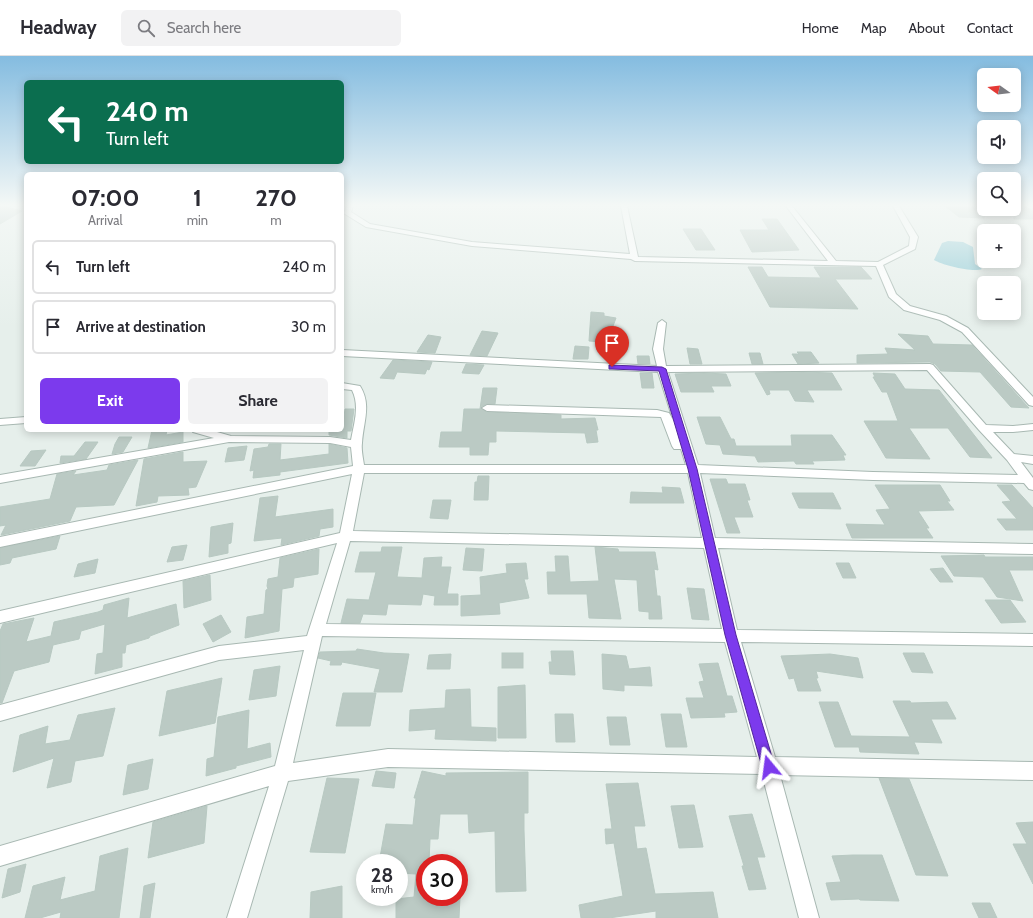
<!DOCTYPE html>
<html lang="en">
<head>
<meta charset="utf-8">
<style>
  body { margin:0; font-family:Cabin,sans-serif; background:#f2f2f3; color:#2b2b33; height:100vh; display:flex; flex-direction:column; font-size:15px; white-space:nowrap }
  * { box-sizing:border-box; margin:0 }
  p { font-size:13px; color:#7c7c81 }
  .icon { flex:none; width:22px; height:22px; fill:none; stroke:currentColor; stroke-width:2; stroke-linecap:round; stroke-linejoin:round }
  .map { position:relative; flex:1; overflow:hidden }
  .panel { position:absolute; left:24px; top:116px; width:320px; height:260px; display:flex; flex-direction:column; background:#fff; border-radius:6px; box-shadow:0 2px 10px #0003 }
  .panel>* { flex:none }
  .banner { position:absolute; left:24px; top:24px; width:320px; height:84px; border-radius:6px; box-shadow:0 2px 10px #0003; background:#0b6e4f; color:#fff; overflow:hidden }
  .needle { width:26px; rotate:284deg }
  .tools { position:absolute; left:977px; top:12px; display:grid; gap:8px }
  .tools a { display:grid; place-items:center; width:44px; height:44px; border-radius:6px; background:#fff; box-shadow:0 2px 10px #0003; font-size:20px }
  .speed { position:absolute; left:356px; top:798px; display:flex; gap:8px; font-size:20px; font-weight:700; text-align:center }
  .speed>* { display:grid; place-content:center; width:52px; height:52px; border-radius:50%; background:#fff; box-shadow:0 2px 10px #0003; line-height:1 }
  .speed small { font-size:10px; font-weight:400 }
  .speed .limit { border:6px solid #d22; background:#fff; color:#111 }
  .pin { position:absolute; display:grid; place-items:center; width:34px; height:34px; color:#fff; margin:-41px -17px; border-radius:50% 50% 50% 0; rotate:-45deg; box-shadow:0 0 4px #0007 }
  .pin .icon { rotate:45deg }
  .me { position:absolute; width:44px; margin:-22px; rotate:344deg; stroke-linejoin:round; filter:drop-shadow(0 0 3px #0008) }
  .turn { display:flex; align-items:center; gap:14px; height:84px; padding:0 16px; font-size:18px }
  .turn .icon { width:52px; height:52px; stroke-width:2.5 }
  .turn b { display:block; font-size:28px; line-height:34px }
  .eta { display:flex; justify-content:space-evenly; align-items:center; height:68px; text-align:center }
  .eta b { font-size:24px; font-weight:800; line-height:28px }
  .cta { display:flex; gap:8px; margin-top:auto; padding:8px 16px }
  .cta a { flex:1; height:46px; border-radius:6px; background:#7c3aed; color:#fff; font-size:16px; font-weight:800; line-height:46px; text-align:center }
  .cta a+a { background:#f2f2f3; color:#2b2b33 }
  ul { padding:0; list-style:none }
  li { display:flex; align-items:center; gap:12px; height:54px; margin:0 8px 6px; padding:0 8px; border:2px solid #e1e1e2; border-radius:6px }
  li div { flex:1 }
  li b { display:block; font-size:15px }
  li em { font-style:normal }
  header { display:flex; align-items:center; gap:24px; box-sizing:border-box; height:56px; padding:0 20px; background:#fff; border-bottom:1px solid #e1e1e2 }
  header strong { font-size:19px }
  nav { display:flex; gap:22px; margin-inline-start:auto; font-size:14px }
  .search { width:280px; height:36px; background:#f2f2f3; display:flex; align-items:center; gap:10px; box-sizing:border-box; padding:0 14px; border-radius:6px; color:#7c7c81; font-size:15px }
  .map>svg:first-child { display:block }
  .water { fill:#8ec9d4 }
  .building { fill:#bbcac4; stroke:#b8c9c2 }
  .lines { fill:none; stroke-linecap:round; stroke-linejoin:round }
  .minor-casing { stroke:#a8b8b2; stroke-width:2 }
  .minor { fill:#fff; fill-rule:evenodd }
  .route { fill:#7c3aed; stroke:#51269a }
</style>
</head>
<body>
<header>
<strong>Headway</strong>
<div class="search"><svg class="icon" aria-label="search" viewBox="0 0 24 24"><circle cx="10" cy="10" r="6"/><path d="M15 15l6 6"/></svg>Search here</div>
<nav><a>Home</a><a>Map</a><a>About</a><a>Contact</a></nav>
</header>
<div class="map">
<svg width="1033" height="862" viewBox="0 0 1033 862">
  <rect width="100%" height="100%" fill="#e6efeb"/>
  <path class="water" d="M948 185 963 186 973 191 975 208 982 213C974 217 942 209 934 204L942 187Z"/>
  <g class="building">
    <path d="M0 150H2L22 155 0 168Z"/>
    <path d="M945 150H984V162L959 161Z"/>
    <path d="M1014 150H1025L1033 155V163H1014Z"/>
    <path d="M762 163H777L799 194 752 196 740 174H769Z"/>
    <path d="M683 173H701L715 194H696Z"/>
    <path d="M748 211H762L768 221 821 222 814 211H861L872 223H835L858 253 770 251Z"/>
    <path d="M591 256 604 257V260L616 262 609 281H603V286L589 285Z"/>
    <path d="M482 275 498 277 487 300 470 299Z"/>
    <path d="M898 278 928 280 933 288 972 289 1029 352 1011 351 980 316 941 315 935 308 930 306 857 307V299L888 298 885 292 915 294Z"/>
    <path d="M428 279 441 281 435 297 417 296Z"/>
    <path d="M575 290 589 291 588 303H573Z"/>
    <path d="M687 292 698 293 702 308H690Z"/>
    <path d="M797 296H811L819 307 798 308 792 298H799Z"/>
    <path d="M749 297H760L763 308H752Z"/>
    <path d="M637 300H649L650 308H638Z"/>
    <path d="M393 304 432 306 429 314 427 313 425 318 397 316 394 323 380 322Z"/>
    <path d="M466 308 484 309 479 318 462 317Z"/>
    <path d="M803 316 832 317 842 334H807L814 346 795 345 789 334H769L770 338 767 339 755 317Z"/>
    <path d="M640 317H652L654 332H642Z"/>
    <path d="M704 317 726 318 731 330H711L714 336H681L675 318Z"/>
    <path d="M873 317 895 318 905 333 939 334 992 402 970 401 948 372H909L930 403 886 402 864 365H898L887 336H882L873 321H875Z"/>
    <path d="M483 332H497L495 348H487L481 351 486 356 561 359V363L595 362 598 374H596L598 386 587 387 585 377 496 375V386H489L488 399H470V391H439L441 376H462L464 353H480Z"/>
    <path d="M345 353H354L351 375H347V382L329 379V374H342Z"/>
    <path d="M697 361H720L731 383H734L736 390H792L791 379H832L846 399H843L845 404 812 405 814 408H796L794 405 758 406 755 400 723 398 720 389 706 388Z"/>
    <path d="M152 374H167L166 379 183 376V386L148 392Z"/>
    <path d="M119 381H132L123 396 112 398 115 388Z"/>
    <path d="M85 386H98L86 403 60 407 61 400H74Z"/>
    <path d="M269 388H281L280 404 329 398V388L347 392 348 407 280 416V419L253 422 254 414 250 415 254 393 268 391Z"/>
    <path d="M247 390 244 404 225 406 228 392Z"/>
    <path d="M46 394 35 410H20L31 395Z"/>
    <path d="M183 396V406L207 405 196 431 188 432 189 439 158 440 157 446 136 450 144 403Z"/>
    <path d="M138 404 114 449 76 451 70 465 1 479 6 469 0 470V451L50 443 57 418 76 415 73 419 107 414 109 409Z"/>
    <path d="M478 420H489L488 444H474L475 426H477Z"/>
    <path d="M710 423H726L728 428H745L750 444H747L753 461H734L740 477H727Z"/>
    <path d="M875 429H940L950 445H947L954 454 918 455 929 472H926L933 482H852L846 468 885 469 876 454 890 453Z"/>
    <path d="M997 429H1012L1033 452V474H1006L997 463H1017L1002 446 1011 445Z"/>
    <path d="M662 431 680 432 684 447H630L631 436 663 437Z"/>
    <path d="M792 437H833L841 453 799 452Z"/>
    <path d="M278 440 275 461 333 453V471L320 473 319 480 281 489 282 482 254 485 260 442Z"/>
    <path d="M433 444H451L448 463 430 462Z"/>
    <path d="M233 467 231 487 228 488V497L209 501 211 471Z"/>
    <path d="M60 480 56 493 12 502 10 507 0 509V492Z"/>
    <path d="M187 489 183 504 167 506 172 491Z"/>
    <path d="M382 491H402L397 521 422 522 424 502 442 501 441 511H451L447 538H458V549H434L435 540 423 538 421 549 388 548 386 559 363 558 360 567H341L347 543 369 544 376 516H355L360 496H381Z"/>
    <path d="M595 491 618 493 619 496H655L658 514 654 513 657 540H660L662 563H649V556L639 555 637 524 614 523 621 563 589 562 587 538H548L547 516H556L555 500H568L570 526 599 525Z"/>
    <path d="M466 492 484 493 482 515 463 514Z"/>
    <path d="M319 493 318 518 294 522 293 531 282 533 279 575 245 582 247 561 264 558 266 534 268 533 267 530 268 523 278 521 280 502Z"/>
    <path d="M984 499 985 501H1033V514H1009L1023 545 997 541 983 521 954 520 941 500Z"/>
    <path d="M98 503 95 517 74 521 78 508Z"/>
    <path d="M526 507 528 523H524L529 542 499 547 500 558 461 560V540L481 539 480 521 507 517 506 508Z"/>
    <path d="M836 507H849L856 522H843Z"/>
    <path d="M943 512 953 526H940L930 513Z"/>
    <path d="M210 519 211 544 184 552 183 525Z"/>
    <path d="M687 532 704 533 709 564 692 563Z"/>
    <path d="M129 542 127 562 176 548 179 569 150 580 149 582 126 589 125 597H122V611L95 618 97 598 103 597 105 568 81 575 79 583 53 589 49 606 14 615 2 647H0V575L3 568 34 562 26 586 51 580 54 566 98 556 103 554 104 549Z"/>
    <path d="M985 544H1010L1026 566 1001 567Z"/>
    <path d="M221 559 231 576 213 586 203 568Z"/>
    <path d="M357 593 384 597 409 598 402 636H374L380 613 342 606 341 609H330L331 605 318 602 320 596 356 595Z"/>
    <path d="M551 595H573L575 619 550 618 549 606H552Z"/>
    <rect x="502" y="597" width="21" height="15"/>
    <path d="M903 597H924L933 617 912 616Z"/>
    <path d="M451 598 450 613H427L429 599Z"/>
    <path d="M602 598 626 600 629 613 650 611 652 630 624 629V635L603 633Z"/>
    <path d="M830 598 858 602 863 622 816 615 818 622H816L821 635H798L794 622 789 623 781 600Z"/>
    <path d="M718 607 727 640H732L737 656 724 657 725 661 691 662 686 642H704L699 626 704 625 699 608Z"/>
    <path d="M280 610 276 640 249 644 254 614Z"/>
    <path d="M222 622 215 667 159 680 167 635Z"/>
    <path d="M525 629 526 682H498V631Z"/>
    <path d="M470 633 471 671 496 672V685L435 683 436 673 409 675 410 654 445 652 446 634Z"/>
    <path d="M343 637H376L370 670H336Z"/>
    <path d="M893 645H910L911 647 947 646 956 663H931L942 687 914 686 919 698 860 696 859 691H835L819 646H838L851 680 910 681Z"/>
    <path d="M115 652 103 700 75 705 71 726 47 732 54 702 13 716 20 679 48 670 45 688 70 684 78 659Z"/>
    <path d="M249 654 247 693 270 687 271 701 236 710V712L206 720 207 703 214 701 218 661Z"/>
    <path d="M555 658H573L575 686H556Z"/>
    <path d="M661 658H681L687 691H666Z"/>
    <path d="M607 661H626L630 689H610Z"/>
    <path d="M153 703 148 733 123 739 128 709Z"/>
    <path d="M376 715 396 717 394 732 372 730Z"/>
    <path d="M422 715 446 720V717L528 716V757H524V774L526 835 496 836 495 775 469 777 468 758H440L438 783H430L429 807H425V841H460L459 862H396V843L414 841 416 818 399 817V807H379L386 768 413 769 416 742H414Z"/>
    <path d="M327 722 359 723 345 797 310 796Z"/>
    <path d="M879 722 909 723 948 820 916 819Z"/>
    <path d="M638 727 645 770H634L637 793 646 792 655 838 713 836 718 862H656V855L609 862H581L579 849 623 840 614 787 606 788 605 773H612L606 728Z"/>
    <path d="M694 749 703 791 679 792 671 750Z"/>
    <path d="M207 750 204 787 148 802 153 766Z"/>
    <path d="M752 758 765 801H757L766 833 749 834 742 810H744L729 760Z"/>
    <path d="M1033 766V828L1013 788H1027L1016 767Z"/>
    <path d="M128 792 119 862H60L61 856 40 862H25L33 830 65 821 60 844 95 835 100 800Z"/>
    <path d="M853 799H882L899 845 860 844 859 843 831 844 826 827 841 826 832 800Z"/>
    <path d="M26 808 20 836 2 842 8 813Z"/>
    <path d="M155 827 150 862H140L144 830Z"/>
    <path d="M342 830V862H310L311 836Z"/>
    <path d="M972 847H990L997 862H979Z"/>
  </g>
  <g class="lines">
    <g class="minor-casing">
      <g id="minor">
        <path d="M347 150H353L351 156 370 168 472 186 630 198 621 150H627L638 201 828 205 786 150H792L836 205 878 206 909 190 910 181 893 150H899L918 181 915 193 883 209 896 238 910 250 946 260 968 272 1033 341V350L1029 349 962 276 940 264 904 254 889 241 876 210 635 205 631 203 472 190 366 171 345 158 344 157Z"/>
        <path d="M662 264 666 267 663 293 666 310 930 308 933 309 986 369 1013 370 1033 368V374L1013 376H993L1014 398 1033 400V408L1021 406 1033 422V434L1029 433 1024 427 873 424 700 417 715 482 1033 488V498L718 492 737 574 1033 578V590L741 586 775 701 1033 706V724L780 719 819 862H799L762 718 388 711 288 725 247 862H227L269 730 0 810V790L275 710 304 594 219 604 0 665V649L219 590 307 580 337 487 0 567V555L340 477 352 418 0 491V481L353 410 351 391 330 387 229 386 0 427V419L214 382 193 376 192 374H210L231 380 330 381 351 384C354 367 360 350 352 334L342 333V327L360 330C372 349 363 367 362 387 361 394 363 402 364 409H686L681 393H674L672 390 661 361 487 355 482 352 487 349 657 354 669 357 673 364 658 316 342 300V294L657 310 653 293 658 267ZM927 314 979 374 1007 404 1018 419 873 416 698 409 668 316ZM364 417H688L702 482 353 475ZM350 485 704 492 722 573 326 568ZM322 580 725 586 757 701 388 693 293 707Z"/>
        <path d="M26 361V367L0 369V363Z"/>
      </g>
    </g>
    <use href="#minor" class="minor"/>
  </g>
  <linearGradient id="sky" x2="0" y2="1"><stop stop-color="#84bce0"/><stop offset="0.55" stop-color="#f4f8f6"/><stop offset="1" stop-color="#f4f8f6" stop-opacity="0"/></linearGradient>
  <rect width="1033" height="271" fill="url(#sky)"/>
  <path class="route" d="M609 309 662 311 666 313 697 413 736 579 775 711 773 716 769 718 764 716 762 711 725 579 688 413 659 315 612 313H609Z"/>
</svg>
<div class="tools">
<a><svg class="needle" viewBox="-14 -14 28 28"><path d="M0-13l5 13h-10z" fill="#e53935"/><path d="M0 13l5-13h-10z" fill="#7c7c81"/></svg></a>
<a><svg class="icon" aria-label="sound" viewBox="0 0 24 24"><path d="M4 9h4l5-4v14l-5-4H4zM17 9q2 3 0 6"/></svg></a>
<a><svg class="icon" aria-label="search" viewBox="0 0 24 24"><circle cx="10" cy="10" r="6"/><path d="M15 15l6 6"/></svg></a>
<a>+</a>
<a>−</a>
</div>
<div class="speed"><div>28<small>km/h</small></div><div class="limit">30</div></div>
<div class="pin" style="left:612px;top:311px;background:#d93025"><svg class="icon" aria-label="arrive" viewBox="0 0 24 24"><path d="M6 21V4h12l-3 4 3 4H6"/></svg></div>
<svg class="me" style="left:769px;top:711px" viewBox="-20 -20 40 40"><path d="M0-17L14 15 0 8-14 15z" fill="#7c3aed" stroke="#fff" stroke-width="4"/></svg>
<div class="banner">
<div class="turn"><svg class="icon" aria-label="left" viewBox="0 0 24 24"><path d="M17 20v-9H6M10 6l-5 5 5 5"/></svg><div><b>240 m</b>Turn left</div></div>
</div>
<section class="panel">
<div class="eta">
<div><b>07:00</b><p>Arrival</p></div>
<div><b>1</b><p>min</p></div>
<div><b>270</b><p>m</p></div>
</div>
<ul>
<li><svg class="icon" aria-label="left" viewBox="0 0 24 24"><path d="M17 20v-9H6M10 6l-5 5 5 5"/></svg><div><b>Turn left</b></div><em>240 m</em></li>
<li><svg class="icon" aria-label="arrive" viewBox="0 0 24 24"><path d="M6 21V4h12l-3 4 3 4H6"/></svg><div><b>Arrive at destination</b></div><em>30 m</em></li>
</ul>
<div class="cta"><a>Exit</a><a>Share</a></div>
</section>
</div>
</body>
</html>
